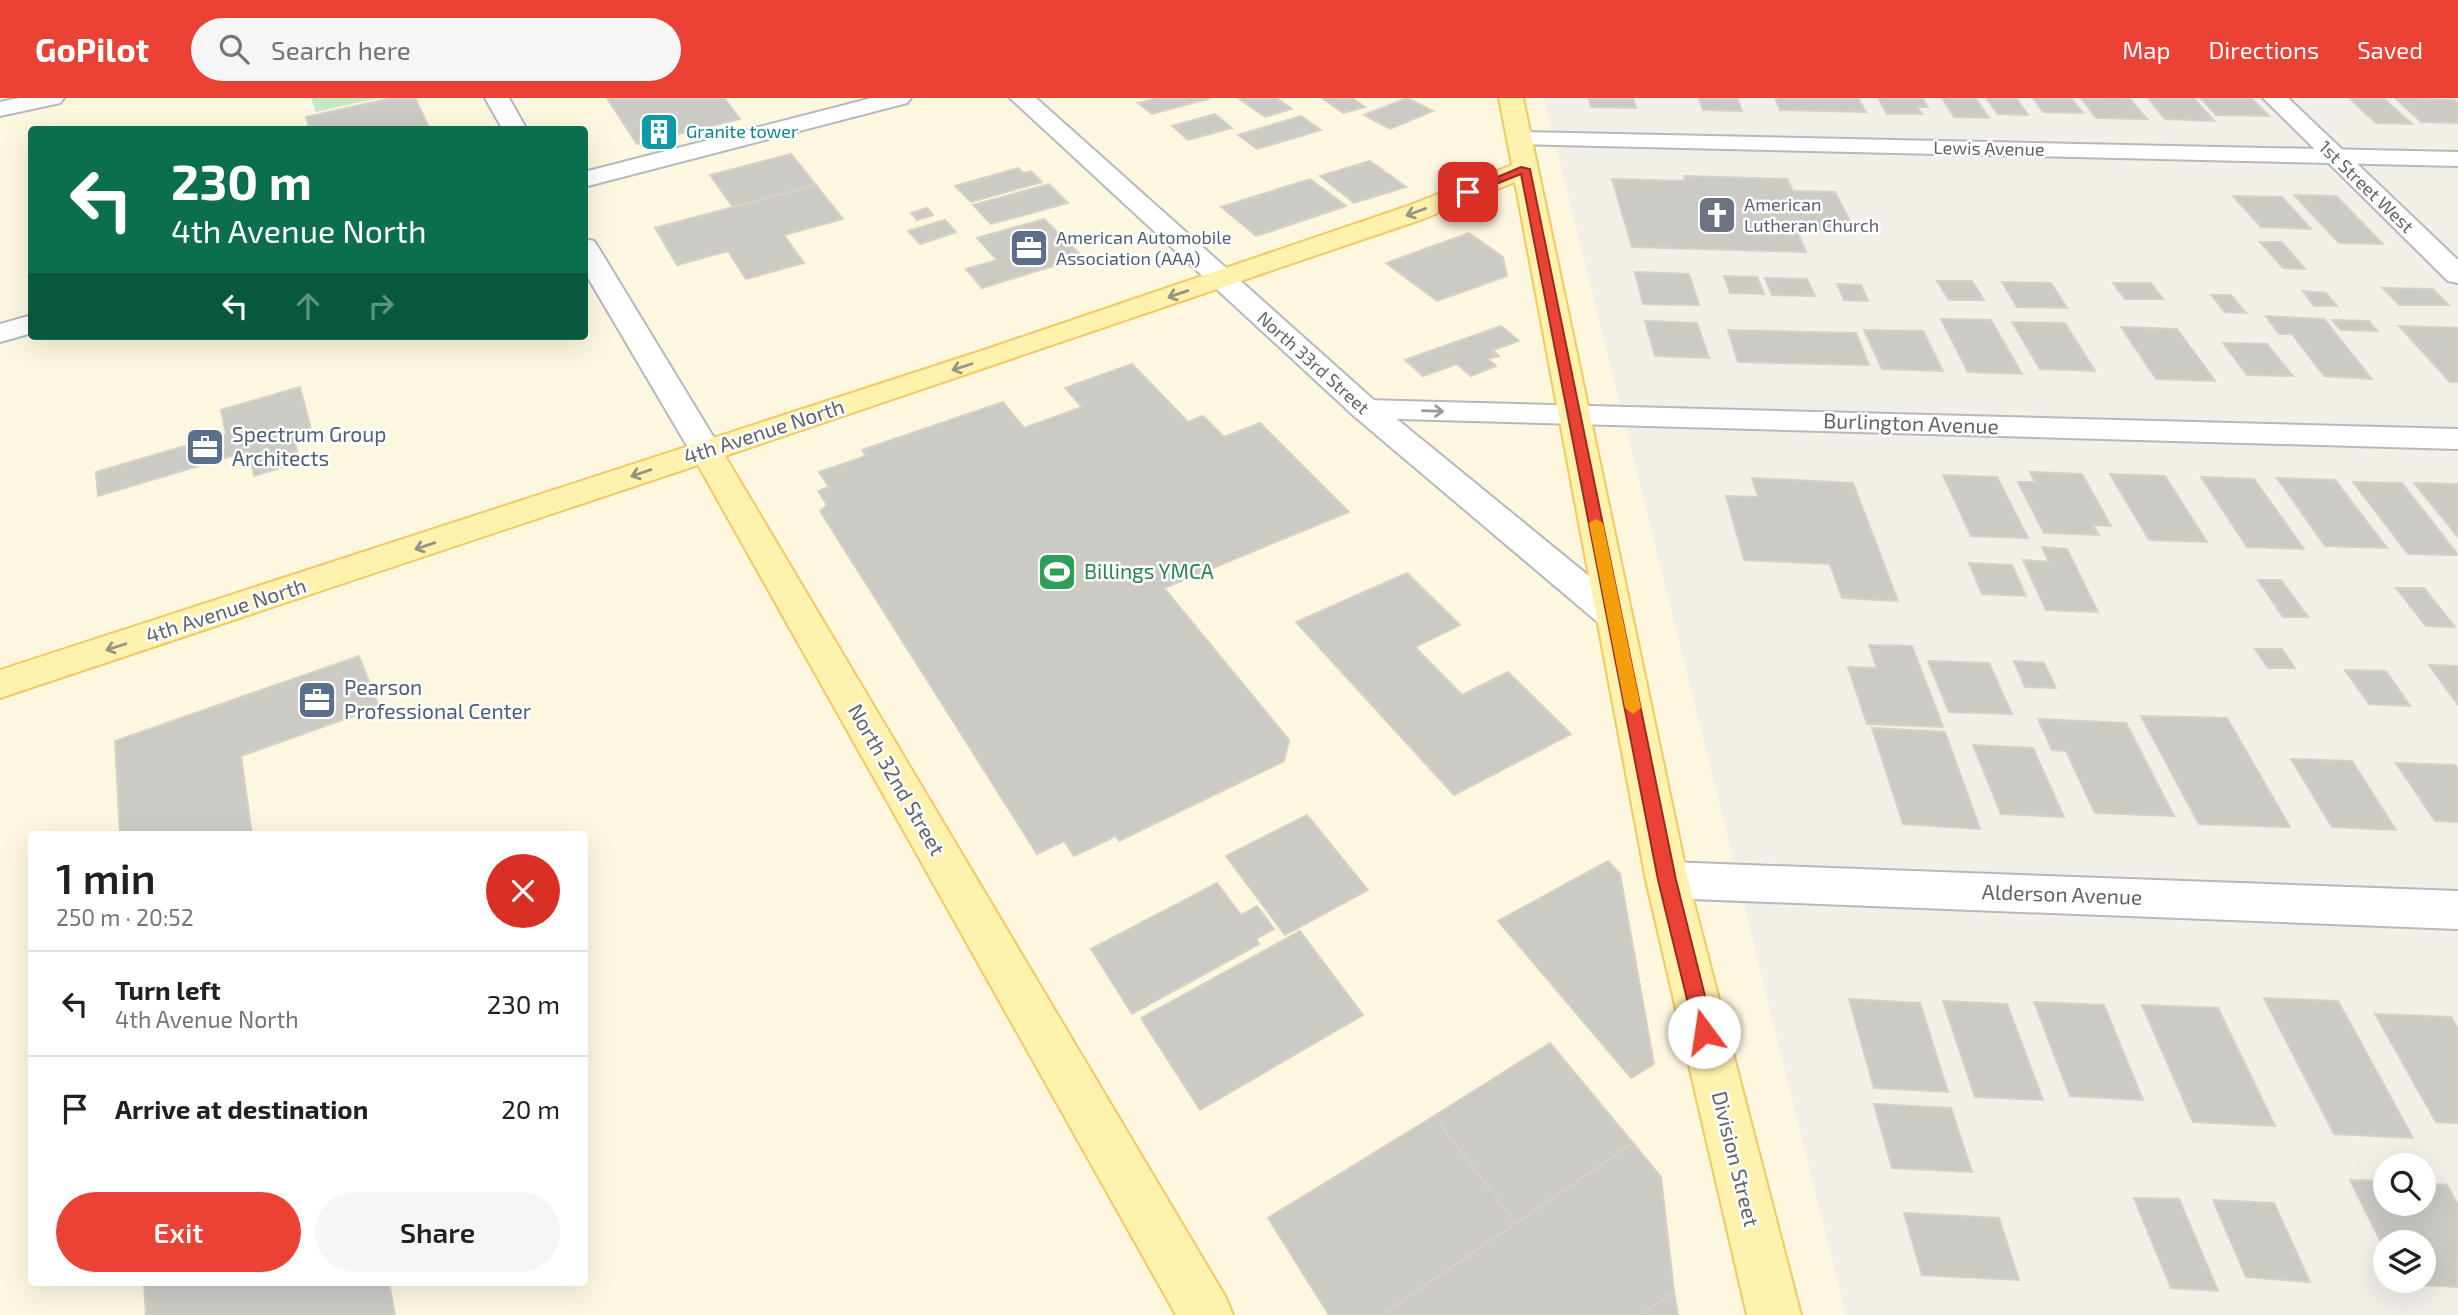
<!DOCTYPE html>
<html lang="en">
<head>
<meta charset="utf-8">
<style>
  body { margin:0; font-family:"Exo 2",sans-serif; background:#f6f6f6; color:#202124; height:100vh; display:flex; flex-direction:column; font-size:26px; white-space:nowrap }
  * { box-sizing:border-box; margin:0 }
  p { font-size:23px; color:#757577 }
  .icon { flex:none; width:38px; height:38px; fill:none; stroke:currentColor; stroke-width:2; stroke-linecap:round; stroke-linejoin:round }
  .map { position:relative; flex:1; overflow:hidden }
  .sheet { position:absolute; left:28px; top:733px; width:560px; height:455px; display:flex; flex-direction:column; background:#fff; border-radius:7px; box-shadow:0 7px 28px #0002 }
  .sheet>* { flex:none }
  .hud { position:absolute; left:28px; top:28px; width:560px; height:214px; border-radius:7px; box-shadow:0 7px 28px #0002; background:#0b6e4f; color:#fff; overflow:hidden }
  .buttons { position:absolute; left:2373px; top:1055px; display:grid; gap:14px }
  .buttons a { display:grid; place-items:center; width:63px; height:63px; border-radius:50%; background:#fff; box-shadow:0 7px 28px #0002; font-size:35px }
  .pin { position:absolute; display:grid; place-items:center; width:60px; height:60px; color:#fff; margin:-30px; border-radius:14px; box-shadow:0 4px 10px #0006 }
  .me { position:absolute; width:77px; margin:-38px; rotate:346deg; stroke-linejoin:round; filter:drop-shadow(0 0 5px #0008) }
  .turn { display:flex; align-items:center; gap:24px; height:147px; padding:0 28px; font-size:32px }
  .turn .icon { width:91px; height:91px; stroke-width:2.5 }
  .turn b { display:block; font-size:49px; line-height:60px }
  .lanes { display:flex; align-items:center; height:66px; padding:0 28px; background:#0003; justify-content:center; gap:35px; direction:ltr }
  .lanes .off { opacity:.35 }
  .round { display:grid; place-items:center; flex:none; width:74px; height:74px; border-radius:37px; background:#f6f6f6 }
  .overview { display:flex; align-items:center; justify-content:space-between; height:119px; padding:0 28px }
  h1 { font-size:42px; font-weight:600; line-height:52px }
  .action { display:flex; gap:14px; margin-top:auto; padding:14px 28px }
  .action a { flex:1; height:80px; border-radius:42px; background:#ea4335; color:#fff; font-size:28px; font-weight:600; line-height:80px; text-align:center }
  .action a+a { background:#f6f6f6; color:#202124 }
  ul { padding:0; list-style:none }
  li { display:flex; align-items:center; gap:21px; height:105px; padding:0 28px; border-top:2px solid #e0e0e0 }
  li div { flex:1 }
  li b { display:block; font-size:26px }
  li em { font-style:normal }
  header { display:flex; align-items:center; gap:42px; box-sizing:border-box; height:98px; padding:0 35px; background:#ea4335; color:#fff }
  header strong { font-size:33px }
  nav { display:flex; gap:38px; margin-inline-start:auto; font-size:24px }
  .search { width:490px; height:63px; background:#f6f6f6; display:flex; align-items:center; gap:18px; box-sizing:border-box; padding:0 24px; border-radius:38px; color:#757577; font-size:26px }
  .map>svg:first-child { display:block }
  .commercial { fill:#fef7e0; fill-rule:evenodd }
  .green { fill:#c5e8c5 }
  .building { fill:#cccac5; stroke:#d6d1c6; stroke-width:2 }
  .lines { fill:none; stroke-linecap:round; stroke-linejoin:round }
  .minor-casing { stroke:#b5b8bc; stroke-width:4 }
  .tertiary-casing { stroke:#b5b8bc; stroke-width:4 }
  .primary-casing { stroke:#f2c960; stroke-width:4 }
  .minor { fill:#fff; fill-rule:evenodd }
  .tertiary { fill:#fff; fill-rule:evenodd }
  .primary { fill:#fff2af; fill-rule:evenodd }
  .oneway { stroke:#979581 }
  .oneway2 { stroke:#979a9d }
  .route { fill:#ea4335; stroke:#982c22; stroke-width:2 }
  .slow { fill:#f59e0b }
  .labels { text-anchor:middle; stroke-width:5; stroke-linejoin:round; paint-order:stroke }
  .far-culture-label { font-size:18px; fill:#0d838f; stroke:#fff; text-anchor:start }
  .far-street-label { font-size:18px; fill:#5f6368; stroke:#fff }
  .far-worship-label { font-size:18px; fill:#5b616d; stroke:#fff; text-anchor:start }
  .far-service-label { font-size:18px; fill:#4e5e75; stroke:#fff; text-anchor:start }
  .street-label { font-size:21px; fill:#5f6368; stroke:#fff }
  .service-label { font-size:21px; fill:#4e5e75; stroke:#fff; text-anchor:start }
  .leisure-label { font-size:21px; fill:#27864d; stroke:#fff; text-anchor:start }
</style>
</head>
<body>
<header>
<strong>GoPilot</strong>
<div class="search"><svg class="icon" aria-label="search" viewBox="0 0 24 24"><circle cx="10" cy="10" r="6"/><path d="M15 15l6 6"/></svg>Search here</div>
<nav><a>Map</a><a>Directions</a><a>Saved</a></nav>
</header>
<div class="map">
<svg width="2458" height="1217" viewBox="0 0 2458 1217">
  <rect width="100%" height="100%" fill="#f1efe8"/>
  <path class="commercial" d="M0 0H1544L1846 1217H0ZM32 32H584V238H32ZM32 737H584V1185H32Z"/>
  <path class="green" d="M311 0H379L316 14Z"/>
  <g class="building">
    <path d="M392 0H415L430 32H295L309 28 306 19Z"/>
    <path d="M607 0H724L740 21 637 46Z"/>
    <path d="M1158 0H1211L1152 16 1138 5Z"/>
    <path d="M1238 0H1276L1292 11 1265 19Z"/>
    <path d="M1322 0H1352L1365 9 1343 15Z"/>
    <path d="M1407 0 1433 13 1390 31 1364 17Z"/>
    <path d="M1589 0H1633L1636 10 1591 9Z"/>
    <path d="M1699 0H1737L1742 13 1703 12Z"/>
    <path d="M1775 0H1858L1866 14 1780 12Z"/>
    <path d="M1878 0H1922L1928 9H1917L1922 16H1887Z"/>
    <path d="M1942 0H1975L1989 20 1954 19Z"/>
    <path d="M1986 0H2016L2028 17 1998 16Z"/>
    <path d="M2033 0H2071L2083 15 2043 14Z"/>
    <path d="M2081 0 2130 1 2147 21 2096 20Z"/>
    <path d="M2148 0H2194L2214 23 2165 21Z"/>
    <path d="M2200 0H2251L2269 18 2216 17Z"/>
    <path d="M2349 0H2383L2412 26 2376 25Z"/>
    <path d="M2395 0 2454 2 2458 5V25L2421 24Z"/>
    <path d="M1215 16 1232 30 1188 42 1172 28Z"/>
    <path d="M1301 18 1321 32 1257 51 1238 37Z"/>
    <path d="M791 56 816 87 733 109 710 77Z"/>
    <path d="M1370 63 1406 89 1354 105 1320 78Z"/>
    <path d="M1018 70 1024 75 1031 73 1042 84 971 104 955 88Z"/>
    <path d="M1684 78 1787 81 1793 93 1835 94 1851 125 1838 124 1842 132 1796 131 1806 154 1632 149 1612 81 1685 83Z"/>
    <path d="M1310 81 1346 108 1256 138 1221 109Z"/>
    <path d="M1049 86 1068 105 991 126 973 107Z"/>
    <path d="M816 87 843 121 784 137 804 165 746 181 728 153 677 167 655 130Z"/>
    <path d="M2294 97 2336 98 2383 146 2339 145Z"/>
    <path d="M2233 98 2282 99 2311 131 2261 129Z"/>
    <path d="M927 110 933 117 917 122 911 115Z"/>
    <path d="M1044 121 1083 159 982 190 966 171 997 162 977 140Z"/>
    <path d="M945 122 956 134 920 146 908 133Z"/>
    <path d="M1469 135 1503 159 1507 178 1437 203 1386 165Z"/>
    <path d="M2260 144H2282L2305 171 2283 170Z"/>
    <path d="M1635 174 1689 176 1699 207 1643 206Z"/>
    <path d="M1724 178 1757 179 1764 196 1730 195Z"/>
    <path d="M1765 180 1807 181 1815 198 1772 197Z"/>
    <path d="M1937 183H1972L1984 202H1949Z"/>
    <path d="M2002 184 2051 185 2067 210 2017 209Z"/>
    <path d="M2113 185H2151L2163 201H2125Z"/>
    <path d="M1837 186 1861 187 1868 203 1844 202Z"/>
    <path d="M2383 190 2433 191 2449 207H2399Z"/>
    <path d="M2303 193 2326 195 2337 208H2314Z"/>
    <path d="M2211 197H2231L2246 215 2225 214Z"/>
    <path d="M2266 218 2324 221 2372 281 2324 278 2292 236H2279Z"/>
    <path d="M1941 221 1991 222 2022 276 1968 274Z"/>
    <path d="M2332 222 2369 223 2377 233 2341 232Z"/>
    <path d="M1645 223 1697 225 1709 260 1655 258Z"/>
    <path d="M2012 224 2065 225 2095 273 2040 271Z"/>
    <path d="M1501 228 1519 243 1493 252 1499 258 1488 261 1496 268 1471 278 1457 266 1423 278 1405 262Z"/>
    <path d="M2399 228 2458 230V284H2450Z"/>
    <path d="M2121 229 2177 231 2215 283 2156 281Z"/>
    <path d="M1728 232 1856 235 1869 267 1738 264Z"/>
    <path d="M1864 232 1923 233 1943 273 1882 271Z"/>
    <path d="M2223 245 2267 246 2293 278 2247 277Z"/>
    <path d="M1132 266 1188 324 1203 318 1224 339 1260 325 1349 414 1164 490 1289 642 1284 663 1119 743 1116 738 1074 758 1064 743 1037 756 820 413 827 407 818 393 829 389 819 374 866 358 862 352 1003 304 1024 330 1082 309 1065 290Z"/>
    <path d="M300 289 312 335 294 341 300 364 254 378 249 353 98 398 96 374 226 336 221 312Z"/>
    <path d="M2030 374 2082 376 2111 428 2093 427 2099 437 2044 435 2018 384H2035Z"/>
    <path d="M2110 376 2165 378 2207 444 2149 442Z"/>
    <path d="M1943 377 1997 379 2028 440 1971 438Z"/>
    <path d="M2201 379 2254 381 2304 451 2247 449Z"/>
    <path d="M1752 380 1853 385 1898 503 1842 500 1830 466 1744 462 1726 398 1758 399Z"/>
    <path d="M2277 380 2335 382 2387 450 2325 448Z"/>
    <path d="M2353 384 2402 385 2458 457 2408 456Z"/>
    <path d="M2414 385 2458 386V439Z"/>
    <path d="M2042 449 2067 451 2098 514 2046 512 2023 462 2049 464Z"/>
    <path d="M1969 465 2012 467 2026 498 1982 496Z"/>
    <path d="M1407 475 1460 527 1415 549 1462 597 1508 574 1571 636 1454 697 1296 524Z"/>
    <path d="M2258 482H2281L2308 519H2283Z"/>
    <path d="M2396 490H2424L2455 529 2426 528Z"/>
    <path d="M1869 547 1912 548 1943 629 1867 626 1848 569 1877 570Z"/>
    <path d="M2255 551H2282L2295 570H2268Z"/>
    <path d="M359 558 379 609 241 658 252 737H120L115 643Z"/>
    <path d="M1928 563 1989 565 2012 616 1949 614Z"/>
    <path d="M2014 563 2044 565 2056 590 2025 589Z"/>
    <path d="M2429 567 2458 568V607Z"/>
    <path d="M2345 572 2386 573 2410 608 2369 606Z"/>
    <path d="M2141 618 2227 620 2290 729 2199 726Z"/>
    <path d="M2038 621 2126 625 2174 718 2095 715 2066 653 2052 652Z"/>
    <path d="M1872 630 1945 634 1980 731 1903 726Z"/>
    <path d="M1973 647 2033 650 2064 719 2001 716Z"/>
    <path d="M2291 661 2352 663 2396 732 2332 729Z"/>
    <path d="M2396 665 2455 667 2458 671V724L2435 723Z"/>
    <path d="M1307 717 1368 792 1285 837 1226 758Z"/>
    <path d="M1608 763 1620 776 1654 966 1631 980 1498 823Z"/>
    <path d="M1217 785 1241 817 1257 808 1274 831 1256 841 1259 846 1132 916 1091 851Z"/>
    <path d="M1300 833 1363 917 1200 1012 1141 920Z"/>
    <path d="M2264 900 2338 903 2413 1040 2334 1036Z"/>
    <path d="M1849 901 1920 905 1948 994 1874 990Z"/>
    <path d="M1943 903 2007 906 2043 1002 1975 999Z"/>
    <path d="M2034 904 2104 907 2143 1002 2070 998Z"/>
    <path d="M2142 907 2218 910 2275 1028 2193 1024Z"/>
    <path d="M2375 916 2451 919 2458 931V1025L2436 1024Z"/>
    <path d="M1550 945 1633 1045 1516 1126 1434 1018Z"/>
    <path d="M1874 1006 1951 1010 1972 1074 1892 1070Z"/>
    <path d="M1434 1018 1516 1126 1382 1217H1329L1268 1120Z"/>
    <path d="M1633 1045 1661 1079 1674 1193 1642 1217H1382Z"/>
    <path d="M2350 1082 2385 1083V1106H2424V1085L2447 1087 2458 1107V1189L2402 1186 2401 1183H2424V1144H2385V1152Z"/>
    <path d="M2134 1100 2179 1101 2218 1193 2171 1190Z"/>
    <path d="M2213 1102 2274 1105 2310 1184 2246 1179Z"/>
    <path d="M1904 1115 1999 1120 2019 1182 1922 1177Z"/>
    <path d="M144 1185H389L395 1217H146Z"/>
    <path d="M1674 1193 1678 1217H1642Z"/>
  </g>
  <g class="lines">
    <g class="minor-casing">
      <g id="minor">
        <path d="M19 0H64L60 5 0 18V4Z"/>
        <path d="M872 0H911L907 5 584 89V74Z"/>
        <path d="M2263 0H2288L2458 162V185L2448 183Z"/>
        <path d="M32 217V235L0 244V226Z"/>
        <path d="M1365 302 2458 331V351L1365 320 1354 318 1349 311 1354 304Z"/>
        <path d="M1667 764 2458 793V831L1667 800 1652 795 1646 782 1652 769Z"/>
      </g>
    </g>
    <g class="tertiary-casing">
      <g id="tertiary">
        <path d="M485 0H509L527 32H503Z"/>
        <path d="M1010 0H1036L1376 304 1627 509 1632 518 1627 527 1614 531 1601 527 1354 318Z"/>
        <path d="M1519 34 2458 54V68L1510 46 1507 41 1510 36Z"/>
        <path d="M584 141 594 143 598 149 722 353 717 360 706 363 695 360 690 353 584 173Z"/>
      </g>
    </g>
    <g class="primary-casing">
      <path id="primary" d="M1499 0H1523L1688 782 1801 1217H1747L1646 782 1515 84 1423 121 725 358 1225 1198 1233 1217H1176L698 367 0 600V572L984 252 1405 109 1512 67Z"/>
    </g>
    <use href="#minor" class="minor"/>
    <use href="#tertiary" class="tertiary"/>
    <use href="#primary" class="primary"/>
  </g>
  <defs><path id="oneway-shaft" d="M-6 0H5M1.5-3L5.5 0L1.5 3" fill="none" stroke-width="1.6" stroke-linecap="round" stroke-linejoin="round" transform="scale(1.75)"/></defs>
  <g class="oneway">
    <use href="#oneway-shaft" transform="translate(1416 114) rotate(160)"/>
    <use href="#oneway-shaft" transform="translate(1178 196) rotate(161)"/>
    <use href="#oneway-shaft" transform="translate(962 269) rotate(162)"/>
    <use href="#oneway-shaft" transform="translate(641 375) rotate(161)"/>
    <use href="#oneway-shaft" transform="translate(425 448) rotate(161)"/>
    <use href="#oneway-shaft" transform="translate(116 549) rotate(162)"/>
  </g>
  <use class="oneway2" href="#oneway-shaft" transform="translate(1433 313) rotate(2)"/>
  <path class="route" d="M1521 69 1530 71 1676 782 1714 934 1711 940 1704 943 1697 940 1695 934 1658 782 1521 76 1471 96 1462 94Z"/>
  <path class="slow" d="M1596 421 1603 425 1641 610 1633 616 1625 610 1589 425Z"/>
  <defs>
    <g id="building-square" transform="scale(2.0125)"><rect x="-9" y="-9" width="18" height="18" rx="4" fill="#0f9aa8" stroke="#fff"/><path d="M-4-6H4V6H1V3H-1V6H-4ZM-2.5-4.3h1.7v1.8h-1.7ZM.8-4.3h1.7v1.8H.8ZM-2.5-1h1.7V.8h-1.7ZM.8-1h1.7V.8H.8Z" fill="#fff"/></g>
    <g id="church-square" transform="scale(2.0125)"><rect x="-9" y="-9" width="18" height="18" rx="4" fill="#6b7280" stroke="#fff"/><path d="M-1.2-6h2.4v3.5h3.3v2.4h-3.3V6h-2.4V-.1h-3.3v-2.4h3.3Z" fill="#fff"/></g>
    <g id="office-square" transform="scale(2.0125)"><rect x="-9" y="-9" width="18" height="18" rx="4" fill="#5c6f8a" stroke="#fff"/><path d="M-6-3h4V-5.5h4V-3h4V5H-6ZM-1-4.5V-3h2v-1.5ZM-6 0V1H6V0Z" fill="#fff"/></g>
    <g id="stadium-square" transform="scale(2.0125)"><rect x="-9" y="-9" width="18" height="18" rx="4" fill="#2e9e5b" stroke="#fff"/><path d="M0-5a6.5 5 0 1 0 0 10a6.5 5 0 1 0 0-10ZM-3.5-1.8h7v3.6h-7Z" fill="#fff"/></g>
  </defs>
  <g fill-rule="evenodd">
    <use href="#building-square" x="659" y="34"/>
    <use href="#church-square" x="1717" y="117"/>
    <use href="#office-square" x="1029" y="150"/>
    <use href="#office-square" x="205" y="349"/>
    <use href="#stadium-square" x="1057" y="474"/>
    <use href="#office-square" x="317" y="602"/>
  </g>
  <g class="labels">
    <g class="far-culture-label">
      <text x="686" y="40">Granite tower</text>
    </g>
    <g class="far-street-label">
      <text transform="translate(1989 51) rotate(1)" y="6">Lewis Avenue</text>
      <text transform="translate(2366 89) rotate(44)" y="6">1st Street West</text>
      <text transform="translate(1313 265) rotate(42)" y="6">North 33rd Street</text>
    </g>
    <g class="far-worship-label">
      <text x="1744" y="113">American<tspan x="1744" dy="21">Lutheran Church</tspan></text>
    </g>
    <g class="far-service-label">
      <text x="1056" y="146">American Automobile<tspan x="1056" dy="21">Association (AAA)</tspan></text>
    </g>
    <g class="street-label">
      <text transform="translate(1911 326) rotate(2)" y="7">Burlington Avenue</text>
      <text transform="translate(764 334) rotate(-18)" y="7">4th Avenue North</text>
      <text transform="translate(226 513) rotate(-18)" y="7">4th Avenue North</text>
      <text transform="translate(896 682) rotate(60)" y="7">North 32nd Street</text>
      <text transform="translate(2062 797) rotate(2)" y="7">Alderson Avenue</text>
      <text transform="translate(1735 1061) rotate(76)" y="7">Division Street</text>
    </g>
    <g class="service-label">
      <text x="232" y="344">Spectrum Group<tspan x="232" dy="24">Architects</tspan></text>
      <text x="344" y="597">Pearson<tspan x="344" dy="24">Professional Center</tspan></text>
    </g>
    <g class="leisure-label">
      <text x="1084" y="481">Billings YMCA</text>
    </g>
  </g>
</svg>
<div class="buttons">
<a><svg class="icon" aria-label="search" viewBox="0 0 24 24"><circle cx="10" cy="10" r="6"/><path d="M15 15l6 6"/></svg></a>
<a><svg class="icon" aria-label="layers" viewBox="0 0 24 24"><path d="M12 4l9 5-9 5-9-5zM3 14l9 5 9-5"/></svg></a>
</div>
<div class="pin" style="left:1468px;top:94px;background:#d93025"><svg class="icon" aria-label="arrive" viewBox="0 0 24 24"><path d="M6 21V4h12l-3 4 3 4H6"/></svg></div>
<svg class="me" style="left:1704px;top:934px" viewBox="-20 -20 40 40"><circle r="19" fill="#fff"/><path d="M0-13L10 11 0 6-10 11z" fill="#ea4335"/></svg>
<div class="hud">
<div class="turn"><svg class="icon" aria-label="left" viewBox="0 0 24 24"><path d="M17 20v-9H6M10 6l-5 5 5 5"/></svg><div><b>230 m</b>4th Avenue North</div></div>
<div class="lanes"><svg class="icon" aria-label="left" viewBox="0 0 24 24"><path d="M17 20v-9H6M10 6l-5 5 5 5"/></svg><svg class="icon off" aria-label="ahead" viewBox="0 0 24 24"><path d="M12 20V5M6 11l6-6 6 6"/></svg><svg class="icon off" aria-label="right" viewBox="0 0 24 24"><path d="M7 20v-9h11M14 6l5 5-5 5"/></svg></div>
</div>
<section class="sheet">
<div class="overview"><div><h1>1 min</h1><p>250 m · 20:52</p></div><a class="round" style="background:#d93025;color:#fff"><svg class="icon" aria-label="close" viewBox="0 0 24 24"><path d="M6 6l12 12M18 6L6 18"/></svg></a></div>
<ul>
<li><svg class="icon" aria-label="left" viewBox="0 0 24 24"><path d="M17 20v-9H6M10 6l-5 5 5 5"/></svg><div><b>Turn left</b><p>4th Avenue North</p></div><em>230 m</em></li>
<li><svg class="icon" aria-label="arrive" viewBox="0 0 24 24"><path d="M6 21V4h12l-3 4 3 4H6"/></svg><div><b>Arrive at destination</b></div><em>20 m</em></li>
</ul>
<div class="action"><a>Exit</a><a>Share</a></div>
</section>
</div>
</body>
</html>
